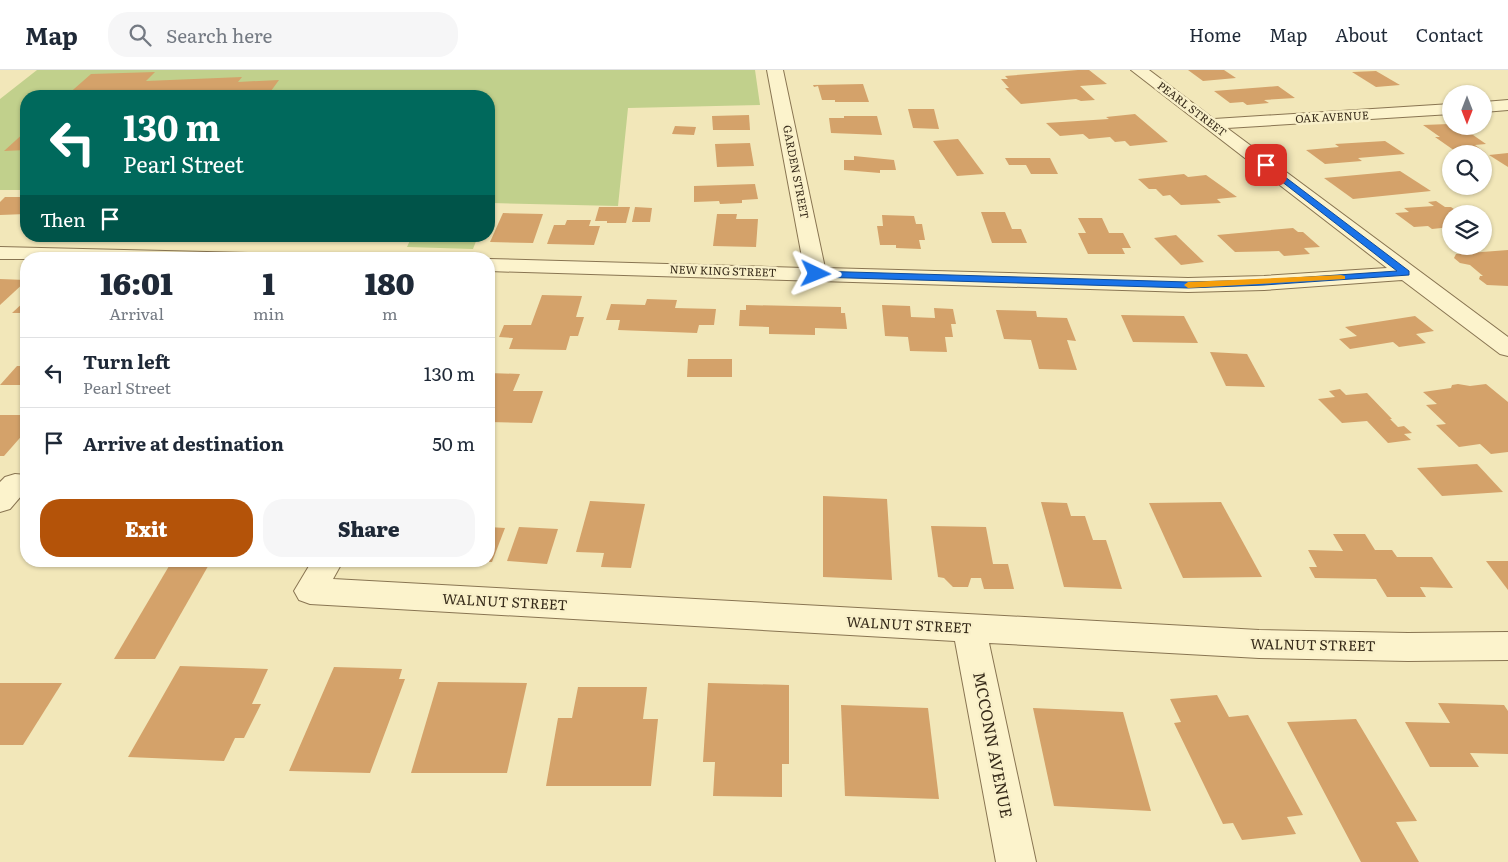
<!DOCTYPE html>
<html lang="en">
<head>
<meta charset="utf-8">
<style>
  body { margin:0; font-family:Literata,serif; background:#f6f6f7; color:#1f2937; height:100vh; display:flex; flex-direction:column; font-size:19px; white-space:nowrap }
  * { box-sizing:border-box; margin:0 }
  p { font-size:16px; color:#747a83 }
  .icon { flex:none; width:28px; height:28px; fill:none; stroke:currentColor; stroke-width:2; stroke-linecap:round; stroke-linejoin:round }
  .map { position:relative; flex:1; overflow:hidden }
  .panel { position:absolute; left:20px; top:182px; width:475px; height:315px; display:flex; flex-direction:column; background:#fff; border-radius:20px; box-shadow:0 1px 4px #0004 }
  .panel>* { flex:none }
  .banner { position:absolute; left:20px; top:20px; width:475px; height:152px; border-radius:20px; box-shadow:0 1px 4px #0004; background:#00695c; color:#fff; overflow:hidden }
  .needle { width:32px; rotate:180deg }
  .buttons { position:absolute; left:1442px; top:15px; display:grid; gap:10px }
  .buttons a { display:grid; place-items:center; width:50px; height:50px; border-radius:50%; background:#fff; box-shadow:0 1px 4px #0004; font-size:25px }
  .pin { position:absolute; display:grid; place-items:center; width:42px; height:42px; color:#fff; margin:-21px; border-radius:10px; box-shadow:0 2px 8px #0006 }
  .me { position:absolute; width:55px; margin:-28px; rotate:92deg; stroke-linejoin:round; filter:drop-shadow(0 0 4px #0008) }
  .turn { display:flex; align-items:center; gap:18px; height:105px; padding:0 20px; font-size:22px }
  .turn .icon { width:65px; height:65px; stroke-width:2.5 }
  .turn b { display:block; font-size:35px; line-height:42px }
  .then { display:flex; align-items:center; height:48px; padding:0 20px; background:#0003; gap:10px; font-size:19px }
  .eta { display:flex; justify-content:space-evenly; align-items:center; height:85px; text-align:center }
  .eta b { font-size:30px; font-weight:800; line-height:35px }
  .button { display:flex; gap:10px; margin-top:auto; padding:10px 20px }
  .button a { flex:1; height:58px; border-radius:20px; background:#b45309; color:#fff; font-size:20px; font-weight:800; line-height:58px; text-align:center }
  .button a+a { background:#f6f6f7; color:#1f2937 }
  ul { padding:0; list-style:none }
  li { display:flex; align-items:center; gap:15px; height:70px; padding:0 20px; border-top:1px solid #e0e1e3 }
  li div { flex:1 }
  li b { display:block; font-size:19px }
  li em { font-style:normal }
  header { display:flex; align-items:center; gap:30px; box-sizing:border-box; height:70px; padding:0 25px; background:#fff; border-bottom:1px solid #e0e1e3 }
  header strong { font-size:24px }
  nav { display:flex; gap:28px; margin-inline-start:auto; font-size:18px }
  .search { width:350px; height:45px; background:#f6f6f7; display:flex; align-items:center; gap:12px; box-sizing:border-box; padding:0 18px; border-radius:20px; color:#747a83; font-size:19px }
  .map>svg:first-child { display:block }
  .green { fill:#c1d08c }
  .building { fill:#d4a26a }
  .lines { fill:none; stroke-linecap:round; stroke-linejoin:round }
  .minor-casing { stroke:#897552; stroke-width:2 }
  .minor { fill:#fcf3cc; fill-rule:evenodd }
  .route { fill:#1a73e8; stroke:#114b97 }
  .slow { fill:#f59e0b }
  .labels { text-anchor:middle; stroke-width:5; stroke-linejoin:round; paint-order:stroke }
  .far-street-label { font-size:11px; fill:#362a19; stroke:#f9f0c9 }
  .street-label { font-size:14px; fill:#362a19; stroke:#f9f0c9 }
  .near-street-label { font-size:16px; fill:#362a19; stroke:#f9f0c9 }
</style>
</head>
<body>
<header>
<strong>Map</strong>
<div class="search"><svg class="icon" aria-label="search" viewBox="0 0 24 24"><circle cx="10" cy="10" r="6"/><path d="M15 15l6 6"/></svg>Search here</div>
<nav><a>Home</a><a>Map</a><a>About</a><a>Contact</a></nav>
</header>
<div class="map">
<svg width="1508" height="792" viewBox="0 0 1508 792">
  <rect width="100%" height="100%" fill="#f2e7b9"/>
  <g class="green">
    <path d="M37 0H755L760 35 628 38 618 136 492 133 489 139V26H26V120H0V29Z"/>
    <path d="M412 166H478L473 179 407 177Z"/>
  </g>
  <g class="building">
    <path d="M1078 0H1089L1107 14 1080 16 1095 30 1081 31 1076 29 1021 34 1005 18H1009L1001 9H1008L1005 6Z"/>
    <path d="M1188 0H1224L1236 8 1203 11Z"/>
    <path d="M1376 1 1400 15 1376 17 1352 2Z"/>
    <path d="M155 2 146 11 242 7 238 12 279 10 271 21H283L279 26H66L91 4Z"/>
    <path d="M863 14 869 32H835V30H822L818 16 814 17 813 15Z"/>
    <path d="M1278 16 1295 28 1264 30 1269 33 1247 35 1243 32 1230 33 1214 21Z"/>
    <path d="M908 39H934L939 59 913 58Z"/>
    <path d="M1135 44 1168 72 1130 76 1125 71 1115 72 1110 67 1089 69 1083 64 1060 66 1046 53 1109 49 1106 47Z"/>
    <path d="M749 45 750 60H713L712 46Z"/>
    <path d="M844 46H877L882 65 831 63 829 48H844Z"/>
    <path d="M1449 54 1455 58H1463L1486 74 1475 75 1486 83 1455 81 1435 67H1440L1423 55Z"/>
    <path d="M675 56 696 57 694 65 672 64Z"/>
    <path d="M26 61V80L4 81Z"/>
    <path d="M958 69 984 104 957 106 933 71Z"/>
    <path d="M1385 71 1405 84 1358 88 1362 91 1325 94 1306 80 1339 77 1335 74Z"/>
    <path d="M750 73 754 96 717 97 715 74Z"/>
    <path d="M1508 83V97L1489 85Z"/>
    <path d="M854 86 894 90 896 100H880V103L844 100V90H854Z"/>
    <path d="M1005 88H1050L1058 104H1031L1026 95H1009Z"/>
    <path d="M1400 101 1431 121 1353 129 1324 108Z"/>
    <path d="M1184 104 1188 107 1206 105 1237 127 1217 129 1221 133 1181 135 1170 125 1163 126 1156 119H1149L1138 109Z"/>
    <path d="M755 114 758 129 742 130V133L720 134 719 131 694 132V116Z"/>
    <path d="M5 127H26V144L0 145V132Z"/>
    <path d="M1436 131 1445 137H1451L1461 144H1451V157L1432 159 1428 156 1414 157 1395 143 1409 142 1404 138 1434 136 1428 132Z"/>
    <path d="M599 137H630L626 153H607V151H595Z"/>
    <path d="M635 137 652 138 650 152H632Z"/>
    <path d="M981 142H1005L1012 159H1021L1027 173H992Z"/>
    <path d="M503 143 543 144 533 173 490 172Z"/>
    <path d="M717 144H737L736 149H758L756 177 713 176Z"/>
    <path d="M882 145 914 146 916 154H922L925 170H919L921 179 896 178V175H880L877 156H883Z"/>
    <path d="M1078 148H1102L1109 163H1123L1131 178H1122L1125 184H1088L1078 163H1086Z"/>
    <path d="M567 150H591L589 156H600L594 175 547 174 554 155H565Z"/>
    <path d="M1293 158 1298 162H1303L1320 177 1304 178 1310 184 1284 186 1279 181 1235 182 1217 165Z"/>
    <path d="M1176 165 1204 192 1181 195 1154 168Z"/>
    <path d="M1508 180V216L1487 215 1479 209 1480 206H1483L1470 195 1460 193 1454 188 1456 184Z"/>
    <path d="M0 209 26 210V211L0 235Z"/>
    <path d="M542 225 582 226 576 247H584L578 266H570L566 280 509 279 513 268 499 267 504 255H531Z"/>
    <path d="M647 229 677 230 675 238 716 239 714 255H699L697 263 618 260 620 250H606L611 234 645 235Z"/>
    <path d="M26 230V243H12Z"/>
    <path d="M746 235 841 237V243H845L847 259 815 258V265L769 264V257L739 256 740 240H746Z"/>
    <path d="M882 235 910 236 911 247 935 248 934 238 953 239 956 254H951L953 267H945L947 282 910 281 908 267 885 266Z"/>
    <path d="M996 240 1036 241 1037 247 1067 248 1076 271 1067 270 1077 300 1039 299 1031 270 1004 269Z"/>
    <path d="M1121 245 1184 246 1198 273 1133 272Z"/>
    <path d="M1415 246 1434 261 1416 264 1426 273 1399 277 1393 272 1350 279 1339 269 1357 266 1345 257Z"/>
    <path d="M1210 282 1247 284 1265 317 1226 316Z"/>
    <path d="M688 289H732V307H687Z"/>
    <path d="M17 296H26V315H0Z"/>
    <path d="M489 303 520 304 513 321H543L532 353 489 352Z"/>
    <path d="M1458 314 1470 316 1486 314 1508 332V382L1491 384 1480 374 1459 377 1436 355 1446 354 1426 335 1437 334 1423 322 1451 318 1452 315Z"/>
    <path d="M1340 319 1346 325 1367 323 1392 349H1390L1398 357 1404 356 1412 363 1404 364 1411 370 1388 373 1367 351 1342 353 1318 329 1335 327 1329 321Z"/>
    <path d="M0 345H26V361L4 386H0Z"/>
    <path d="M1477 394 1503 422 1442 426 1417 398Z"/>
    <path d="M823 426 887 429 892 510 823 507Z"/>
    <path d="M590 431 645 434 631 498 601 497 604 483 576 482Z"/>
    <path d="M1041 432 1067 433 1071 446H1085L1093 470H1106L1122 519 1064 517Z"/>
    <path d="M1221 432 1262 507 1183 508 1149 433Z"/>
    <path d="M931 456 986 457 993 494H1008L1014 519H984L981 508H971L968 517H953L944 508 938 507Z"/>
    <path d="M489 457 505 458 492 492H489Z"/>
    <path d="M519 457 558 459 547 494 507 491Z"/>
    <path d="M1333 464H1365L1375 480H1392L1397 487H1432L1453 518 1420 517 1426 527H1387L1376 509 1315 508 1309 497H1317L1308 480 1343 481Z"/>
    <path d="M172 491H211L155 589H114Z"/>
    <path d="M1486 491H1508V520Z"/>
    <path d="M180 596 268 599 252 634H261L244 668H235L224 691 128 687Z"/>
    <path d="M334 597 402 599 399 609H405L370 703 289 701Z"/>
    <path d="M438 612 527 613 507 703H411Z"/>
    <path d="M0 613H62L23 675H0Z"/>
    <path d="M708 613 789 615V694H782V727L713 726 715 692H703Z"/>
    <path d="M578 617H647L643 649H658L651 716H546L558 648H572Z"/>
    <path d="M1217 625 1229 647 1248 645 1303 745 1287 747 1296 764 1242 770 1233 753 1223 754 1174 653 1181 652 1170 629Z"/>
    <path d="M1438 633 1504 635 1508 641V684L1470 683 1479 697H1430L1405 652 1450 653Z"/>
    <path d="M841 635 928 638 939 729 845 726Z"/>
    <path d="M1033 638 1123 642 1151 741 1054 736Z"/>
    <path d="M1356 649 1417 751 1396 752 1419 792H1361L1287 652Z"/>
  </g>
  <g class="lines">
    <g class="minor-casing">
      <g id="minor">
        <path d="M767 0H783L825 198 1188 208 1264 206 1387 198 1131 0H1149L1214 49 1451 34V44L1227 58 1508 267V286L1500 284 1402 210 1264 220 1188 222 489 201V189L804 198Z"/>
        <path d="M1508 30V40L1484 42V32Z"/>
        <path d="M0 177 248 183 255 185 258 189H0Z"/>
        <path d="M15 404 26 405V425H22L10 439 0 442V412L5 407Z"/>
        <path d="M312 491H343L333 509 1259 560 1408 563 1508 562V590L1408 591 1259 588 989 573 1036 792H996L955 571 310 534 299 530 294 521Z"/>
      </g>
    </g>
    <use href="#minor" class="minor"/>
  </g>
  <path class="route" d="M1263 94H1268L1409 201V205L1264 215 1188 218 816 207 812 204 816 201 1188 212 1264 210 1397 201 1263 97Z"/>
  <path class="slow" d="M1341 205 1345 206V209L1188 218 1184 215 1188 212Z"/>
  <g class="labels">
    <g class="far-street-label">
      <text transform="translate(1192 39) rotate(37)" y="4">PEARL STREET</text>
      <text transform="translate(1332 47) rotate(-3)" y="4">OAK AVENUE</text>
      <text transform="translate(796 102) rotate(79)" y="4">GARDEN STREET</text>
      <text transform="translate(723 201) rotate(2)" y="4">NEW KING STREET</text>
    </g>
    <g class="street-label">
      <text transform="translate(505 532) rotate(3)" y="5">WALNUT STREET</text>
      <text transform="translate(909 555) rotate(3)" y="5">WALNUT STREET</text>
      <text transform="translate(1313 575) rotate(1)" y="5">WALNUT STREET</text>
    </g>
    <g class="near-street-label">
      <text transform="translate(993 675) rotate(79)" y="6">MCCONN AVENUE</text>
    </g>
  </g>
</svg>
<div class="buttons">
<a><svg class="needle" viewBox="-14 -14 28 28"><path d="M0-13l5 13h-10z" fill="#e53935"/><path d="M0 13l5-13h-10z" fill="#747a83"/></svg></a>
<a><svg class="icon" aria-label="search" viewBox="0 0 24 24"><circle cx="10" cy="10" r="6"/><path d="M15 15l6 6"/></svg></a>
<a><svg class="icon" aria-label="layers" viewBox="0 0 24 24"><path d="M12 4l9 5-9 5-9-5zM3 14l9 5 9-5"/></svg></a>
</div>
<div class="pin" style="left:1266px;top:95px;background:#d93025"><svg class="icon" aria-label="arrive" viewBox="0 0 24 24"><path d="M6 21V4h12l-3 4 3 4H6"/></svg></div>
<svg class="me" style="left:816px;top:204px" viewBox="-20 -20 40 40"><path d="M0-17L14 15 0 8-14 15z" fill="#1a73e8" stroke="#fff" stroke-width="4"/></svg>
<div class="banner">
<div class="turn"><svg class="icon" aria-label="left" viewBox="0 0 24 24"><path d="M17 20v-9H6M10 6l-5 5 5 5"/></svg><div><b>130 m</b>Pearl Street</div></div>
<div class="then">Then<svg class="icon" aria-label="arrive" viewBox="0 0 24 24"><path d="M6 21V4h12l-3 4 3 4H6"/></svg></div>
</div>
<section class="panel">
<div class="eta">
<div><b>16:01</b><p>Arrival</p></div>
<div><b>1</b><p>min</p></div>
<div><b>180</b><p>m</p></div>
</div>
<ul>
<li><svg class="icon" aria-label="left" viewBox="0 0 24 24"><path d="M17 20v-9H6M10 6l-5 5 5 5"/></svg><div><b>Turn left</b><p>Pearl Street</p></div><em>130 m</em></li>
<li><svg class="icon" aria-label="arrive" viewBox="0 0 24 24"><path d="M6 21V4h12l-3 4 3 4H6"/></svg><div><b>Arrive at destination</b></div><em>50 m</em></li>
</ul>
<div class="button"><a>Exit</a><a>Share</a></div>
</section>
</div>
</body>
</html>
